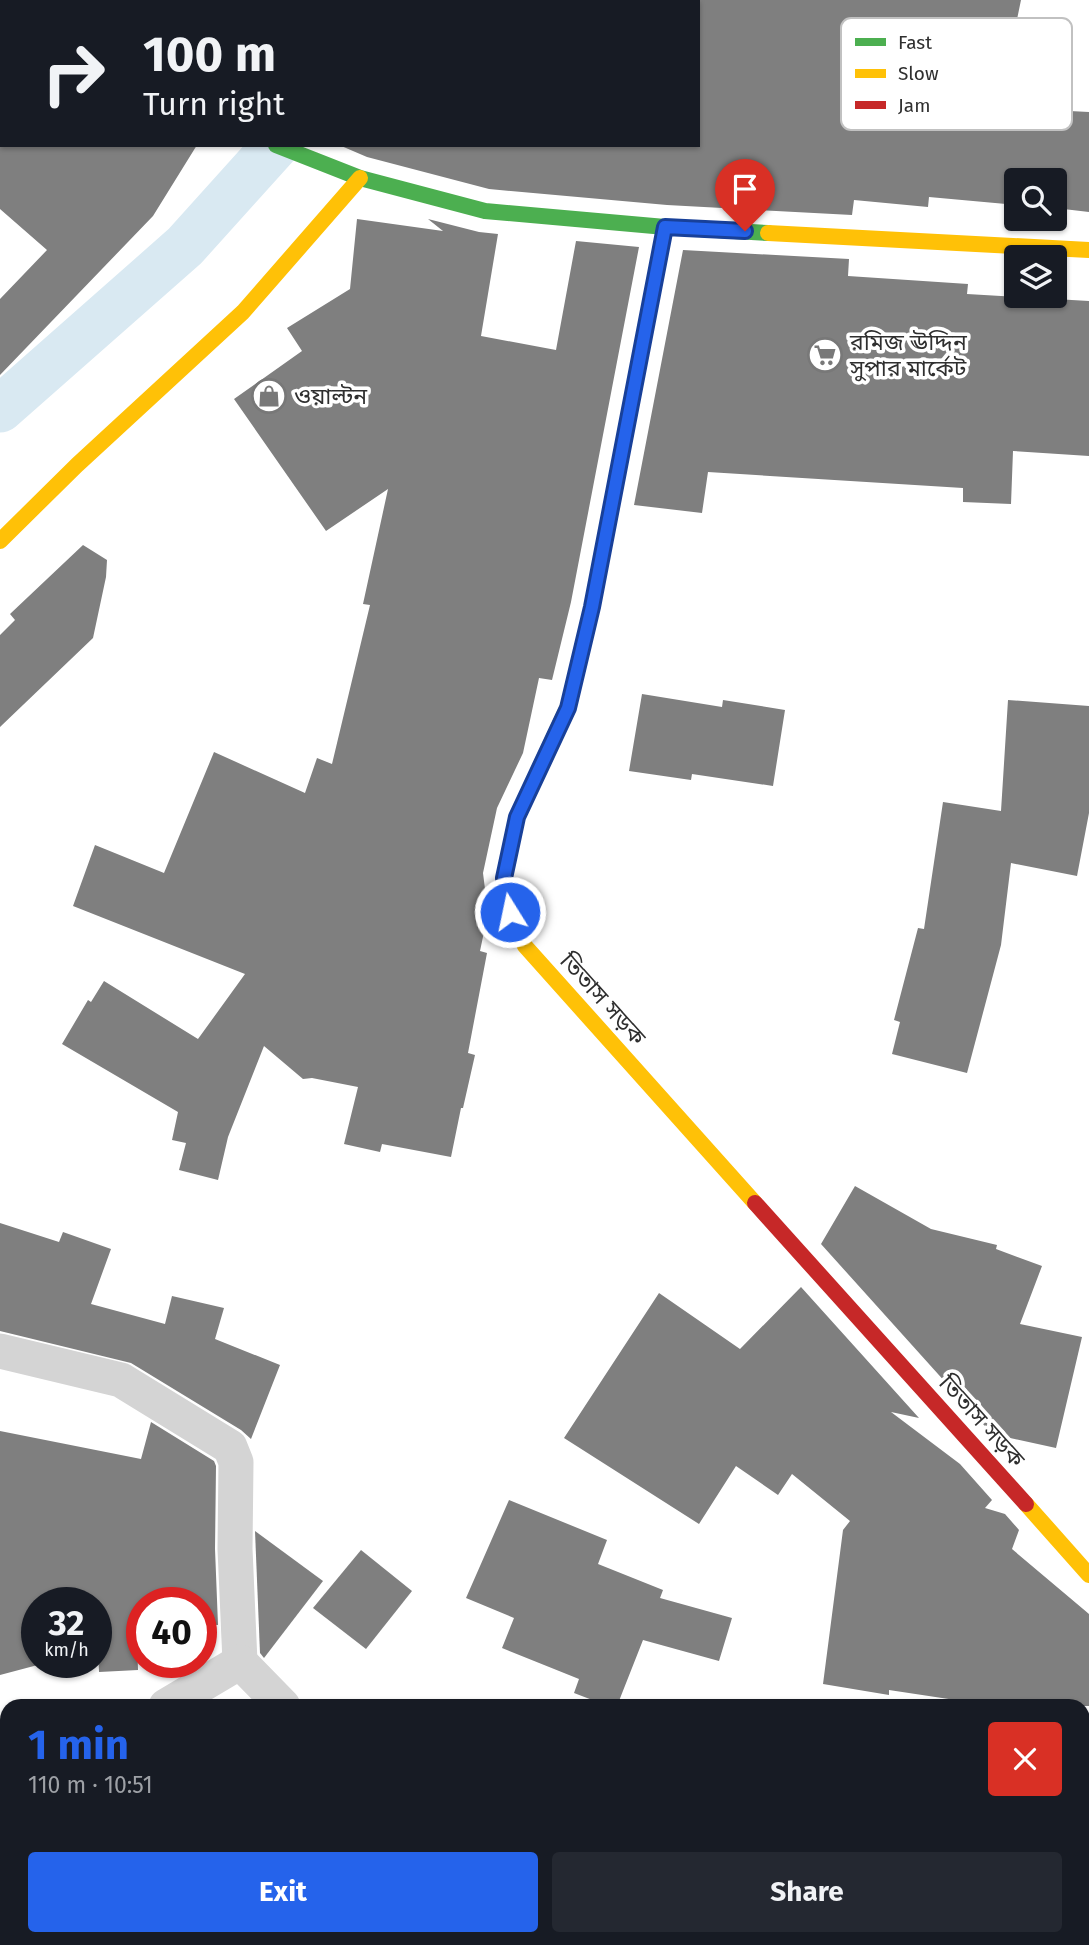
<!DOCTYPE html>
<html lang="en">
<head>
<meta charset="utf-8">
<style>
  body { margin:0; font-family:"Fira Sans","Noto Sans Bengali",sans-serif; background:#242831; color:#f1f3f6; height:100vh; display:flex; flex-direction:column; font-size:26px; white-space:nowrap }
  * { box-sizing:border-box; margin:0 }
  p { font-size:23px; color:#9ea1a6 }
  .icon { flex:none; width:38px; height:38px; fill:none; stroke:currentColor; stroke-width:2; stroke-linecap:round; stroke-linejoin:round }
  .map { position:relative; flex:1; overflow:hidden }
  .side { position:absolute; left:0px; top:1699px; width:1090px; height:247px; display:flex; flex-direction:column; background:#171b24; border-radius:21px 21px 0 0; box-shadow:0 2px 5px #0004 }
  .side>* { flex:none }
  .top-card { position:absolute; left:0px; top:0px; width:700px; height:147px; box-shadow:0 2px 5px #0004; background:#171b24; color:#f1f3f6; overflow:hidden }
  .controls { position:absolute; left:1004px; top:168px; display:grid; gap:14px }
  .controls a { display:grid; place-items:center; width:63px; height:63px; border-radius:7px; background:#171b24; box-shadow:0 2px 5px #0004; font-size:35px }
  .speed { position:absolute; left:21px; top:1587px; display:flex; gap:14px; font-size:35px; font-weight:700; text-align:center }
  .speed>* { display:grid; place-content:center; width:91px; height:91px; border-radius:50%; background:#171b24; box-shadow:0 2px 5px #0004; line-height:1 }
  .speed small { font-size:18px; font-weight:400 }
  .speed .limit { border:10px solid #d22; background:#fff; color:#111 }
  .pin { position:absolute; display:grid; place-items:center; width:60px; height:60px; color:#fff; margin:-72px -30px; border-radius:50% 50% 50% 0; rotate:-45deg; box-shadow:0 0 7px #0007 }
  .pin .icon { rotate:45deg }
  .me { position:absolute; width:77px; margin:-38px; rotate:350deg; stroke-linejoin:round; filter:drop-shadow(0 0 5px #0008) }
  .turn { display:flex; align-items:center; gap:24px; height:147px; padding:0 28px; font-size:32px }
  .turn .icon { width:91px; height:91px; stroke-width:2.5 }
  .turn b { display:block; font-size:49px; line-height:60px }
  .round { display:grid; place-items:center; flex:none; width:74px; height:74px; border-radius:7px; background:#242831 }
  .headline { display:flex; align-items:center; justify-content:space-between; height:119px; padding:0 28px }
  h1 { font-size:42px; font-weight:700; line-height:52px; color:#2563eb }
  .cta { display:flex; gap:14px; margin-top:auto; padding:14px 28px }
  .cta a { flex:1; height:80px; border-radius:7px; background:#2563eb; color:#fff; font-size:28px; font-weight:700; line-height:80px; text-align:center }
  .cta a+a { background:#242831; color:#f1f3f6 }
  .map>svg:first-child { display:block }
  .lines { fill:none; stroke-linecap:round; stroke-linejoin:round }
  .canal { stroke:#d9e9f2; stroke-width:47 }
  .building { fill:#7f7f7f }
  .street { stroke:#d4d4d4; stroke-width:35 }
  .fast { stroke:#4caf50; stroke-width:16 }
  .slow { stroke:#ffc107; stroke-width:16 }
  .jam { stroke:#c62828; stroke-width:16 }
  .route-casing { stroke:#184099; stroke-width:18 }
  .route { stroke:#2563eb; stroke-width:12 }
  .labels { text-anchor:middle; stroke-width:7; stroke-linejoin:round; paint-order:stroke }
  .poi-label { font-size:23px; fill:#2f2f2f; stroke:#fff; text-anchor:start }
  .street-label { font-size:23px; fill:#2f2f2f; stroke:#fff }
  .key { fill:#fff; stroke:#c1c1c1; stroke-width:2 }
  .key-label { font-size:19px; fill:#2f2f2f }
</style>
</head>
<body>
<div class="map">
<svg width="1089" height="1945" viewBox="0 0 1089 1945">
  <rect width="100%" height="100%" fill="#fff"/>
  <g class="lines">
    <g class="canal">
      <path d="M420 2 422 0"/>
      <path d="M0 409 185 246 276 145"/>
    </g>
  </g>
  <g class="building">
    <path d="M698 0H1021L1007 68 1012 69 1009 108 1089 112V212L1055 208V180H1017V205L929 197 928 207 854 200 852 215 667 205 489 189 367 157 339 145H698Z"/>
    <path d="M0 145H197L153 216 0 375V299L47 250 0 209Z"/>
    <path d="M357 219 443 231 428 219 479 232 498 234 481 336 556 350 576 241 639 247 571 602 552 680 539 678 523 753 497 808 483 873 488 913 480 951 487 953 468 1053 475 1055 463 1108H461L451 1157 382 1144 380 1152 344 1144 358 1087 312 1078 303 1079 264 1046 228 1137 218 1180 179 1170 186 1143 172 1140 178 1112 62 1044 88 1000 91 1002 104 981 198 1039 245 974 73 906 95 845 164 873 214 752 305 793 317 758 332 764 370 605 363 604 388 489 326 531 234 399 302 351 287 328 350 289Z"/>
    <path d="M683 250 849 259 848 276 968 284 967 294 1089 301V456L1013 451 1011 504 963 502V488L708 472 702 513 634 505Z"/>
    <path d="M83 545 107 560 106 577 93 638 0 727V635L15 620 10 614Z"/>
    <path d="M642 694 722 707 723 700 785 710 773 786 692 774 691 780 629 771Z"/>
    <path d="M1008 700 1089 706V813L1077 876 1011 863 1001 945 967 1073 892 1054 900 1022 894 1020 918 928 924 929 943 802 1001 811Z"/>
    <path d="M855 1186 931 1229 997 1245 996 1249 1042 1266 1020 1324 1082 1337 1056 1448 992 1434 821 1244Z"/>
    <path d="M0 1223 59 1242 63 1232 111 1249 91 1304 165 1324 172 1296 224 1308 215 1339 280 1365 251 1439 241 1430 131 1363 0 1331Z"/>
    <path d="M801 1287 919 1418 891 1412 960 1464 992 1500 985 1508 1005 1514 1019 1530 1012 1549 1089 1614V1706H995L889 1690V1695L823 1684 843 1530 850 1521 792 1474 778 1495 736 1466 699 1524 564 1438 659 1293 740 1349Z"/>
    <path d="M151 1422 214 1461 216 1466 215 1549 218 1625 201 1624V1603H142V1639L137 1640 138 1670 99 1672 96 1603H37V1662H49L0 1675V1431L141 1459Z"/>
    <path d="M509 1500 607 1540 598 1564 663 1590 660 1598 732 1618 719 1661 643 1640 617 1706H608L574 1693 579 1679 502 1648 514 1618 466 1598Z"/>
    <path d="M255 1531 323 1581 264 1658 260 1653Z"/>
    <path d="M361 1550 412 1591 366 1649 313 1608Z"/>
  </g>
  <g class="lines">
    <g class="street">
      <path d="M0 1351 121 1380 230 1447 236 1462 235 1549 240 1662"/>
      <path d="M166 1706 240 1662 283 1706"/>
      <path d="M0 1807 7 1803"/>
      <path d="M510 1939 516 1945"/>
    </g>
    <path class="fast" d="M276 145 360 178 485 211 665 227 768 233"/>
    <g class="slow">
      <path d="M0 53 2 54"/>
      <path d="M768 233 1089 250"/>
      <path d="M0 541 77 465 243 312 360 178"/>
      <path d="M569 704 517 817 504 878 510 912 525 946 755 1203"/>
      <path d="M1026 1504 1089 1575"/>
    </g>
    <g class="jam">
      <path d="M569 704 592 607 665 227"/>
      <path d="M755 1203 1026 1504"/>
    </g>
  </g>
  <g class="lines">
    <g class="route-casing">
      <path id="route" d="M510 912 504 878 517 817 568 708 592 607 665 227 745 231"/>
    </g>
    <use href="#route" class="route"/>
  </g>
  <defs>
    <g id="supermarket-ring" transform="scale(1.75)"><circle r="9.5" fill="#fff" stroke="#787878" stroke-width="1.5"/><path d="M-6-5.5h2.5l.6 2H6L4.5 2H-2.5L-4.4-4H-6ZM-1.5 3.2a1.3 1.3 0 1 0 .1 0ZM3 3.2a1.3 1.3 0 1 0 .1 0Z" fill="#787878"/></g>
    <g id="shop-ring" transform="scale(1.75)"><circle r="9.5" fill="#fff" stroke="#787878" stroke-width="1.5"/><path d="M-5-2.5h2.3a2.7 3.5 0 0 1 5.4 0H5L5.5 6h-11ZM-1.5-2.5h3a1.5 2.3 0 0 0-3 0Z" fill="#787878"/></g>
  </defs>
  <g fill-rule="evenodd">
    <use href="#supermarket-ring" x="825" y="355"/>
    <use href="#shop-ring" x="269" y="396"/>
  </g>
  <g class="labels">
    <g class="poi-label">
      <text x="850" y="350">রমিজ ঊদ্দিন<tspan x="850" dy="26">সুপার মার্কেট</tspan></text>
      <text x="294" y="404">ওয়াল্টন</text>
    </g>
    <g class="street-label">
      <text transform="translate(603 999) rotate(48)" y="8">তিতাস সড়ক</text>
      <text transform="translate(982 1421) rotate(48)" y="8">তিতাস সড়ক</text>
    </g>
  </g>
  <rect x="841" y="18" width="231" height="112" rx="10" class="key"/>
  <rect x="855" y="38" width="31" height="8" fill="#4caf50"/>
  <rect x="855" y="69" width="31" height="9" fill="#ffc107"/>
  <rect x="855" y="101" width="31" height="8" fill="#c62828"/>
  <g class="key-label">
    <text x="898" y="49">Fast</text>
    <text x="898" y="80">Slow</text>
    <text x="898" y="112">Jam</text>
  </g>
</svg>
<div class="controls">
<a><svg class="icon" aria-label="search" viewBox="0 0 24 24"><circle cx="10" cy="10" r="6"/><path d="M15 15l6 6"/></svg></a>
<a><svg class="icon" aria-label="layers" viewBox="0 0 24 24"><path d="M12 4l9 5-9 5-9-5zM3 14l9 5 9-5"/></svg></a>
</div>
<div class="speed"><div>32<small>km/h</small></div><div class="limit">40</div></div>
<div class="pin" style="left:745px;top:231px;background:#d93025"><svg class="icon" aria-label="arrive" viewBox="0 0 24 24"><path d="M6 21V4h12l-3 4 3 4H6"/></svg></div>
<svg class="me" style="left:510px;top:912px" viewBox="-20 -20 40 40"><circle r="17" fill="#2563eb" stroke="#fff" stroke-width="3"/><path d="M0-11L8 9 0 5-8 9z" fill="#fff"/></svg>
<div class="top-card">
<div class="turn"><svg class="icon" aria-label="right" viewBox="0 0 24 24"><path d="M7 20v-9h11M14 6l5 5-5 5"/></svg><div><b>100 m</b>Turn right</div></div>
</div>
<section class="side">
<div class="headline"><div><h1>1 min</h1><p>110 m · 10:51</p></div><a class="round" style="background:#d93025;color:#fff"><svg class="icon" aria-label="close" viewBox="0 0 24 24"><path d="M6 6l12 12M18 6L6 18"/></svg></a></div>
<div class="cta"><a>Exit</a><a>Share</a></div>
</section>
</div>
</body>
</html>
